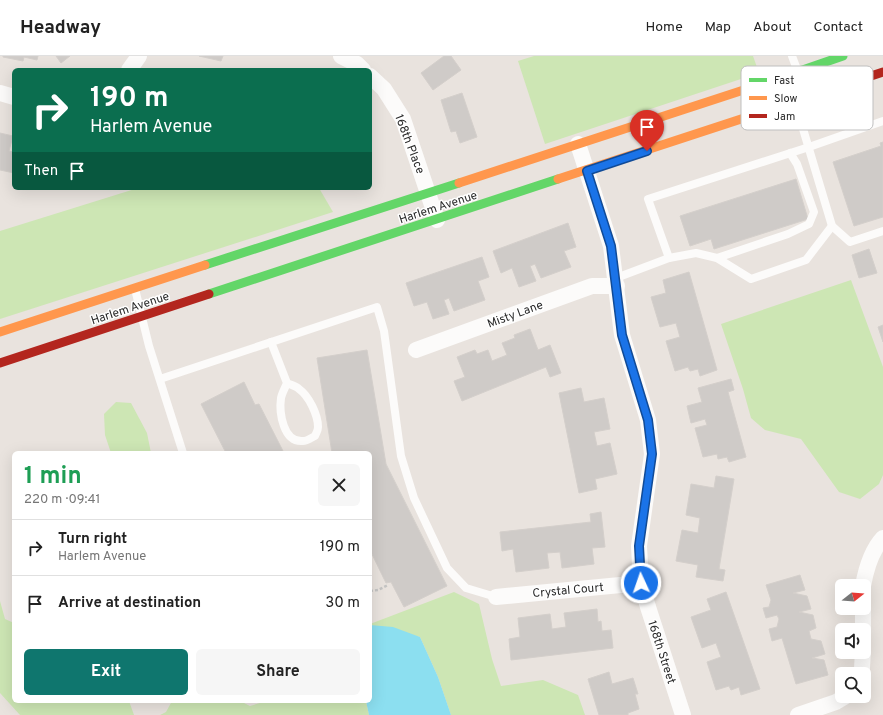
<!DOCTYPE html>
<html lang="en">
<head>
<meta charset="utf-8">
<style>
  body { margin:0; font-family:Overpass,sans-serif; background:#f6f6f6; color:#222; height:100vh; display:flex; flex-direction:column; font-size:15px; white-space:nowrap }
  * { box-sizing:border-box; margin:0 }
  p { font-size:13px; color:#767676 }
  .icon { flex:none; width:22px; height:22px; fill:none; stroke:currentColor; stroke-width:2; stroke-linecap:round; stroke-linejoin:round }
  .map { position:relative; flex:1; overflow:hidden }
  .panel { position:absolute; left:12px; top:395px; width:360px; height:252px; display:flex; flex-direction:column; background:#fff; border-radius:6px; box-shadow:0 4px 16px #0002 }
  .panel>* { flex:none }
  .hud { position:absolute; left:12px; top:12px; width:360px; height:122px; border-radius:6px; box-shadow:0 4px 16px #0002; background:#0b6e4f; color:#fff; overflow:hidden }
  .needle { width:26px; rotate:73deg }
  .tools { position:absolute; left:835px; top:523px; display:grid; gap:8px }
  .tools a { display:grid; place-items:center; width:36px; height:36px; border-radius:6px; background:#fff; box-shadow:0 4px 16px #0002; font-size:20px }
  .pin { position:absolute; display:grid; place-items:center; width:34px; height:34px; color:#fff; margin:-41px -17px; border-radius:50% 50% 50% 0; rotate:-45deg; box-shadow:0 0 4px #0007 }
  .pin .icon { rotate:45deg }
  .me { position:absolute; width:44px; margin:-22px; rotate:357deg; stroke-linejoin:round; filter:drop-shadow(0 0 3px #0008) }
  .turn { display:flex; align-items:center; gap:14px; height:84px; padding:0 12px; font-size:18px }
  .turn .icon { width:52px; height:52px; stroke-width:2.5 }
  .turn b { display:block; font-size:28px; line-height:34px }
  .then { display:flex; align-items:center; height:38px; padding:0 12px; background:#0003; gap:8px; font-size:15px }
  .round { display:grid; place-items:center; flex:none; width:42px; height:42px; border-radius:6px; background:#f6f6f6 }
  .head { display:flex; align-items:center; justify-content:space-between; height:68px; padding:0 12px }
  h1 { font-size:24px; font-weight:700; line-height:30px; color:#1e9e55 }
  .primary-button { display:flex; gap:8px; margin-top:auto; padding:8px 12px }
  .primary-button a { flex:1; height:46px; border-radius:6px; background:#0f766e; color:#fff; font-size:16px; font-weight:700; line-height:46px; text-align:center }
  .primary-button a+a { background:#f6f6f6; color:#222 }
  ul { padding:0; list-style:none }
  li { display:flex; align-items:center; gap:12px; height:56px; padding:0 12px; border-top:1px solid #e0e0e0 }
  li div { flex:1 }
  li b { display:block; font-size:15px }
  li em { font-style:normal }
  header { display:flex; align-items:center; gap:24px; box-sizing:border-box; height:56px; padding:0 20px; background:#fff; border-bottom:1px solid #e0e0e0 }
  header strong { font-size:19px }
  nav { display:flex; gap:22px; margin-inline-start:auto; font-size:14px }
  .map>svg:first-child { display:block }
  .green { fill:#cde6b4 }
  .water { fill:#8cdff0 }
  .building { fill:#cfcbc8; stroke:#d4cfcb }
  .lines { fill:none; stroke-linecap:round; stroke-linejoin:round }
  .path { stroke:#c4c4c3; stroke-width:2.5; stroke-dasharray:3 2; stroke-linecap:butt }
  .lane { stroke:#fcfbfa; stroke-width:8 }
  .street { stroke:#fcfbfa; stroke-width:16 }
  .fast { stroke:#63d668; stroke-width:9 }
  .slow { stroke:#ff974d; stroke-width:9 }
  .jam { stroke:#b3261e; stroke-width:9 }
  .route-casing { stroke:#114b97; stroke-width:10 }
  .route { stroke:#1a73e8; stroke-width:7 }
  .labels { text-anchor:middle; stroke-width:3; stroke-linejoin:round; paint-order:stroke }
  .street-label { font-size:12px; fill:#292929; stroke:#fff }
  .key { fill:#fff; stroke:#bfbfbf; stroke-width:1 }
  .key-label { font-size:11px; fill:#292929 }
</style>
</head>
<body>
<header>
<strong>Headway</strong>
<nav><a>Home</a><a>Map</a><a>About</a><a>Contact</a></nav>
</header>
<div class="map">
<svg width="883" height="659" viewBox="0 0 883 659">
  <rect width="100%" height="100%" fill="#e9e3de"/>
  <g class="green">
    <path d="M534 0H753L759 17 545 88 518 5Z"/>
    <path d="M138 132H319L333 156 0 263V175Z"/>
    <path d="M851 224 883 311V419L879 428 860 443 839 436 801 383 765 374 751 362 743 333 721 268Z"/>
    <path d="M116 346 131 347 147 377 151 397H111L105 379 104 358Z"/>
    <path d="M454 536 479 548 492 603 501 630 543 624 578 639 585 659H451L438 621 420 581 370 569V568Z"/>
    <path d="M0 545 5 563 14 567V645H129L134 659H20L0 637Z"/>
    <path d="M172 645H240L250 650 266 645H366L369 659H160L166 656Z"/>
  </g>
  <path class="water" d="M370 569 393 571 420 581 438 621 451 659H369L366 645H370Z"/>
  <g class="building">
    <path d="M3 0H38L37 4 24 1 23 5 3 1Z"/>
    <path d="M56 0H70L61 7Z"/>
    <path d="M199 0H223L221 5Z"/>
    <path d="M444 0H451L461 14 433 34 421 17Z"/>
    <path d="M462 37 477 81 460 87 456 75 451 76 441 44Z"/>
    <path d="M0 77 13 80 9 95 14 96V117L0 114Z"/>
    <path d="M883 86V161L854 170 833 106 881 90 880 87Z"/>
    <path d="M796 123 808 163 714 193 711 183 690 190 680 160Z"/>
    <path d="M568 167 576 191 564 195 571 211 541 222 535 208 530 210 536 225 519 231 512 212 501 217 493 195Z"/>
    <path d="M869 193 877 217 859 222 852 199Z"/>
    <path d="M482 201 489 221 478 225 485 244 454 255 449 242 444 244 449 258 433 263 427 246 414 250 406 227Z"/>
    <path d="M689 216 717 314 700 320 698 313 690 315 688 311 675 315 666 285 680 281 676 267 660 271 651 241 666 237 663 224Z"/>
    <path d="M883 269V286L878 271Z"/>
    <path d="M530 273 538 294 550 289 561 317 550 321 546 311 462 345 454 325 465 321 457 301 475 294 477 298 488 294 492 305 507 299 502 287 515 282 514 279Z"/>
    <path d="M367 294 386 408 447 530 404 551 391 526 386 527 370 494V397H332L317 302Z"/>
    <path d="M731 323 734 334 728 336 746 401 729 406 727 401 718 403 717 398 703 401 695 372 707 369 705 363 691 367 687 350 702 346 698 332Z"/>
    <path d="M244 326 255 349 259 348 284 397H226L201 348Z"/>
    <path d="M581 332 584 346 604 342 610 373 594 376 597 390 610 387 617 418 595 423 597 433 579 437 559 337Z"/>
    <path d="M716 420 734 423 719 513 725 514 723 525 696 521 698 509 676 505 682 474 698 477 700 462 686 459 691 428 714 432Z"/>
    <path d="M601 456 605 491 592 492 594 508 562 512 560 496 547 497 549 512 516 516 513 493 502 495 500 476 591 466 590 458Z"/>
    <path d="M800 519 805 534 793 537 807 540 811 553 799 556 813 559 816 572 809 575 811 583 821 585 825 598 812 602 824 604 828 619 796 628 782 582 772 585 769 573 777 571 779 563 777 559 766 562 763 552 769 551 771 544 766 529Z"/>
    <path d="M726 536 760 633 741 639 739 631 731 634 729 630 716 634 707 606 721 601 716 587 702 592 691 561 711 554 707 543Z"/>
    <path d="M597 553 598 566 601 565 602 575 611 574 613 592 511 604 509 583 520 581 518 562 550 558 552 573 566 571 564 557Z"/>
    <path d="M609 616 612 628 633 622 638 638H635L639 653 628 657V659H599L588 623Z"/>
  </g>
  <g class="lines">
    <path class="path" d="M370 535 378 534 388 529"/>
    <g class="lane">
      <path d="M792 0 798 16"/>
      <path d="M795 46 832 170 850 186 883 175"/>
      <path d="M669 202 696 197 717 202 751 223 806 204 832 170"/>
      <path d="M717 202 788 178 809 168 814 156 797 108 790 97"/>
      <path d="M616 222 669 202 648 143 809 91 883 65"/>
      <path d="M135 233 149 290 183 397"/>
      <path d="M271 286 287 327C291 329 296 330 299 333 309 340 318 359 318 371 318 375 316 377 315 380 311 382 307 385 303 385 283 387 279 356 281 342 282 337 285 332 287 327"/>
      <path d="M160 323 377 251 384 275 401 400 414 442 447 512 466 532 496 541"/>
    </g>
    <g class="street">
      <path d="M341 0 357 8 363 14"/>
      <path d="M129 14 139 0"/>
      <path d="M370 20 384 33 403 63 437 164"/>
      <path d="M0 37 14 41"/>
      <path d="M578 88 611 190 622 279 648 364 652 398 639 490 641 527 648 551 683 659"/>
      <path d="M416 294 592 230H617"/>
      <path d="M863 530C866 513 871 495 883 482"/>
      <path d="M496 541 641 527"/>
      <path d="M863 574V552"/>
      <path d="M860 618 862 612 863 596"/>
      <path d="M798 659 836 646 846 640"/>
    </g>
    <g class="fast">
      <path d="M765 27 843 0"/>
      <path d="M205 209 459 127"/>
      <path d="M209 238 558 123"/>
    </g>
    <g class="slow">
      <path d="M558 123 814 39"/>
      <path d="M459 127 765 27"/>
      <path d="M0 276 205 209"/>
    </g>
    <g class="jam">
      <path d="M814 39 883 16"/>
      <path d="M0 307 209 238"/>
    </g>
  </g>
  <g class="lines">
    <g class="route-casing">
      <path id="route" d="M641 527 639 490 652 398 648 364 622 279 611 190 587 115 647 95"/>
    </g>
    <use href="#route" class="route"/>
  </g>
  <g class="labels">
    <g class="street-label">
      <text transform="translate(410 88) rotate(69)" y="4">168th Place</text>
      <text transform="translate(438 151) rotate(-18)" y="4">Harlem Avenue</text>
      <text transform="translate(130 252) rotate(-18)" y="4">Harlem Avenue</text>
      <text transform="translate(515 258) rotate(-20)" y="4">Misty Lane</text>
      <text transform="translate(568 534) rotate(-5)" y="4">Crystal Court</text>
      <text transform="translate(662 596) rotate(72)" y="4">168th Street</text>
    </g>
  </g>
  <rect x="741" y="10" width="132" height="64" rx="6" class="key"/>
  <rect x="749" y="22" width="18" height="4" fill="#63d668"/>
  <rect x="749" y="40" width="18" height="4" fill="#ff974d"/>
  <rect x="749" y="58" width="18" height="4" fill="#b3261e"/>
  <g class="key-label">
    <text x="774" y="28">Fast</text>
    <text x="774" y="46">Slow</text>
    <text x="774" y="64">Jam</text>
  </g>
</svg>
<div class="tools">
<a><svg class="needle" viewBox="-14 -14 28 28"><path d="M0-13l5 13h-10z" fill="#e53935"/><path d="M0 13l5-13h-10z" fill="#767676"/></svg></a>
<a><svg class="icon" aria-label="sound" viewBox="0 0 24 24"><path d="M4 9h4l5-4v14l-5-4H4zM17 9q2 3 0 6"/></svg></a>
<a><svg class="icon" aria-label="search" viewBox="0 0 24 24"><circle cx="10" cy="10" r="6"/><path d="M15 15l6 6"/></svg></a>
</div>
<div class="pin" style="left:647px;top:95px;background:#d93025"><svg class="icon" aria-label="arrive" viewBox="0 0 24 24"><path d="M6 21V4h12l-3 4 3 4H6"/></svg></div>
<svg class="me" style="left:641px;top:527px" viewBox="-20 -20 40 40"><circle r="17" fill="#1a73e8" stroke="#fff" stroke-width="3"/><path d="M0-11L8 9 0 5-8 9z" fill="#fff"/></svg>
<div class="hud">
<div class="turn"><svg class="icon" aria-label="right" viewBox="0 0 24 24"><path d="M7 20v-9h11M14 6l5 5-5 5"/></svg><div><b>190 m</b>Harlem Avenue</div></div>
<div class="then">Then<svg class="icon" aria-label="arrive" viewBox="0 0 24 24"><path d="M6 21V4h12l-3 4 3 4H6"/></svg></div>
</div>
<section class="panel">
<div class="head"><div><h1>1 min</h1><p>220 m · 09:41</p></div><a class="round"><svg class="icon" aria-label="close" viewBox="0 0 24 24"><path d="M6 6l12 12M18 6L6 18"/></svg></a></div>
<ul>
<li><svg class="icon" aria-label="right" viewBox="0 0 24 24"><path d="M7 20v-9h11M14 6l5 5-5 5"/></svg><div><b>Turn right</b><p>Harlem Avenue</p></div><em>190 m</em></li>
<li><svg class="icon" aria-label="arrive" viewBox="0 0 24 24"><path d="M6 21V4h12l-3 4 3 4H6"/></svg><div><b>Arrive at destination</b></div><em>30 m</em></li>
</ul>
<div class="primary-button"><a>Exit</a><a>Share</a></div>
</section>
</div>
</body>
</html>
